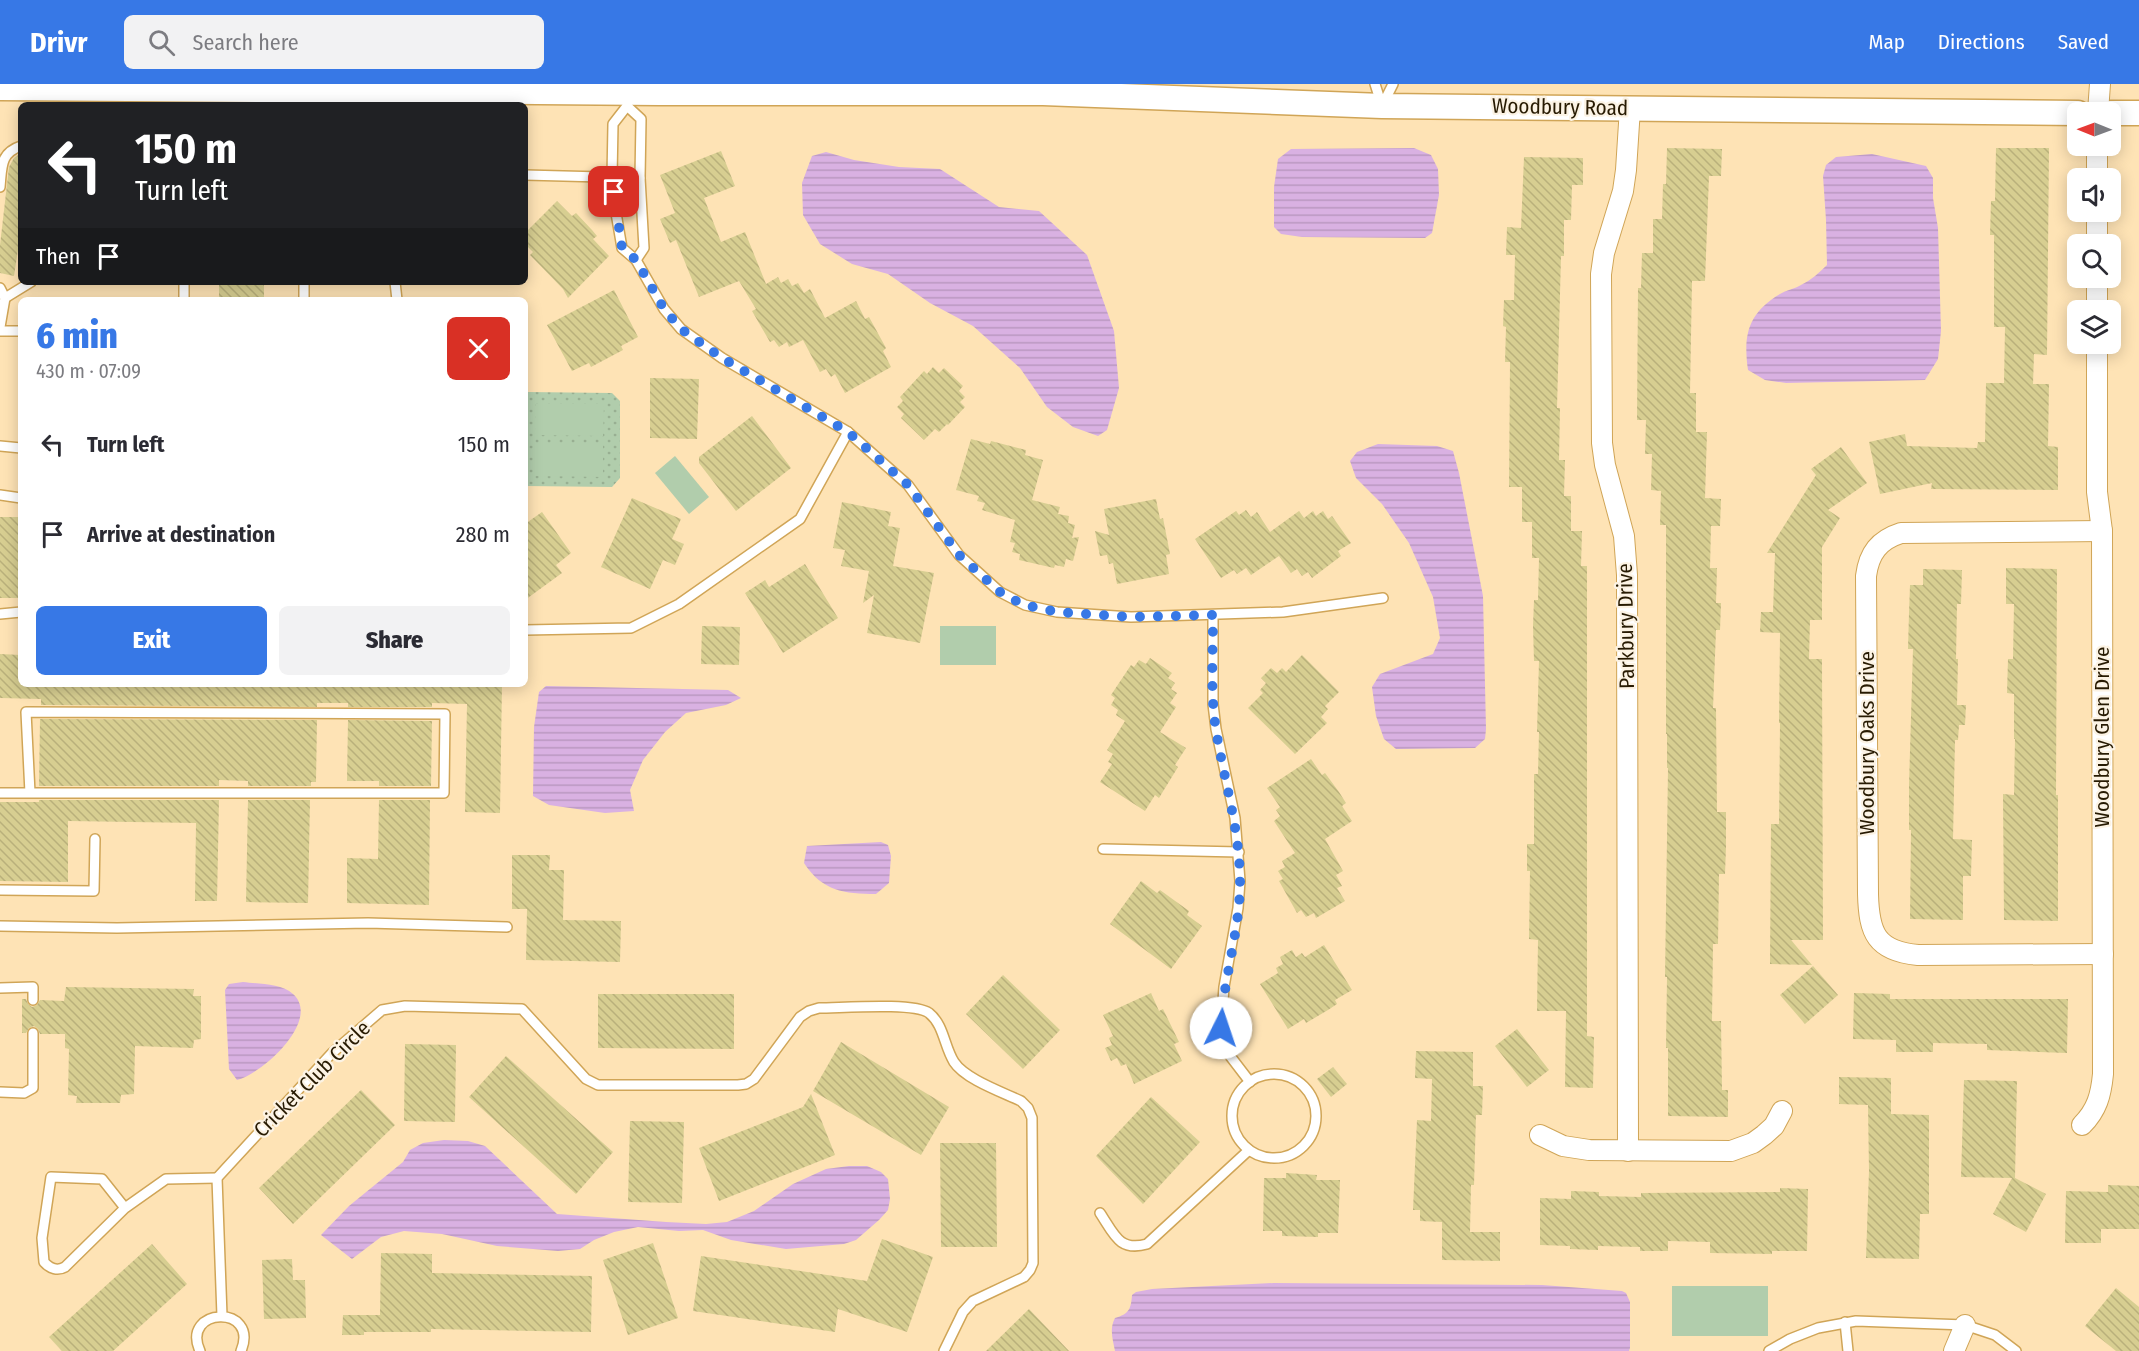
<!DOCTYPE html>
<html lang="en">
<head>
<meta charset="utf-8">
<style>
  body { margin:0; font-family:"Fira Sans Condensed",sans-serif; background:#f2f2f3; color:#2b2b33; height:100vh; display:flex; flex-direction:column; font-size:22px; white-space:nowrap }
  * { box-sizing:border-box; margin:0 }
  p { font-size:20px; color:#7c7c81 }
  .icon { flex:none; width:33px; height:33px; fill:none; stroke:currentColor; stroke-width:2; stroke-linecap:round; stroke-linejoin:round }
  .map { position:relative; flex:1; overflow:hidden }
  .sheet { position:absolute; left:18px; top:213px; width:510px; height:390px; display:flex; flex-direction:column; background:#fff; border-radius:9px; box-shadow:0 3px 15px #0003 }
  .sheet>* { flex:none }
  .top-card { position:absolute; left:18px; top:18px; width:510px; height:183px; border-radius:9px; box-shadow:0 3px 15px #0003; background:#202124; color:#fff; overflow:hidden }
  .needle { width:39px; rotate:271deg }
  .buttons { position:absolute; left:2067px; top:18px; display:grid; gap:12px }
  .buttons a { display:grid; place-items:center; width:54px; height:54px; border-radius:9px; background:#fff; box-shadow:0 3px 15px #0003; font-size:30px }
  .pin { position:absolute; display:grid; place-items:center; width:51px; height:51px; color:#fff; margin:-26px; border-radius:12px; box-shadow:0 3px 9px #0006 }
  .me { position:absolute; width:66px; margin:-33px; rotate:4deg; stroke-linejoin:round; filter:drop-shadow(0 0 4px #0008) }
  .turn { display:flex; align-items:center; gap:21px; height:126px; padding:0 18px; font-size:27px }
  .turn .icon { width:78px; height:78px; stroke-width:2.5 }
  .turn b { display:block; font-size:42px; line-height:51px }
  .then { display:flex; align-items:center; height:57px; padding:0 18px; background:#0003; gap:12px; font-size:22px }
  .round { display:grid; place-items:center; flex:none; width:63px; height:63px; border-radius:9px; background:#f2f2f3 }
  .overview { display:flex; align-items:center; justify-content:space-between; height:102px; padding:0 18px }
  h1 { font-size:36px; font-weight:800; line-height:45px; color:#3778e6 }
  .button { display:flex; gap:12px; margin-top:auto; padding:12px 18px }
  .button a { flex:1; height:69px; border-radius:9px; background:#3778e6; color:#fff; font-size:24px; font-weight:800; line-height:69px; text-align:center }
  .button a+a { background:#f2f2f3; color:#2b2b33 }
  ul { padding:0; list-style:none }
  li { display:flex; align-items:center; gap:18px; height:90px; padding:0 18px }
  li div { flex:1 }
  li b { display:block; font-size:22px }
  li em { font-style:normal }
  header { display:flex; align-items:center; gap:36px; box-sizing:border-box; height:84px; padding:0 30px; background:#3778e6; color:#fff }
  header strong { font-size:28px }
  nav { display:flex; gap:33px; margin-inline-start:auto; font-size:21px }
  .search { width:420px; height:54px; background:#f2f2f3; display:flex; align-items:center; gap:15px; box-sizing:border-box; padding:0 21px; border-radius:9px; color:#7c7c81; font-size:22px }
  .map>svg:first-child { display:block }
  .park { fill:url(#park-dots) }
  .pitch { fill:#b1cdac }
  .water { fill:url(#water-rules) }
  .building { fill:url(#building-back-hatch) }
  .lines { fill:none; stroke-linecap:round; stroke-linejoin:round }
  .service-casing { stroke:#d0a557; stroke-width:12 }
  .minor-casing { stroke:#d0a557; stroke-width:22 }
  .tertiary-casing { stroke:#d0a557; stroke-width:27 }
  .service { stroke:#fff; stroke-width:9 }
  .minor { stroke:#fff; stroke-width:20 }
  .tertiary { stroke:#fff; stroke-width:24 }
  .route { stroke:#3778e6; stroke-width:10; stroke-dasharray:0 18 }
  .labels { text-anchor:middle; stroke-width:4.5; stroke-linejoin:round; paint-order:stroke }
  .street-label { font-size:21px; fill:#271a02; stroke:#fcf3e4 }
</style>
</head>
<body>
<header>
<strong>Drivr</strong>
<div class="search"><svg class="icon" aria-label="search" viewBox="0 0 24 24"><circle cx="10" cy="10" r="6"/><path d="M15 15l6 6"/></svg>Search here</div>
<nav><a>Map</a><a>Directions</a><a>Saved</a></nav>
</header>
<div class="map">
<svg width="2139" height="1267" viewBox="0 0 2139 1267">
  <defs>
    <pattern id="park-dots" width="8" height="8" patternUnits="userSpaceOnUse" patternTransform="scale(1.5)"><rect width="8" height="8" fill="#b1cdac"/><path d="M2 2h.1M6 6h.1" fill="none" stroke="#98af92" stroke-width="1.8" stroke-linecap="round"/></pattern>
    <pattern id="water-rules" width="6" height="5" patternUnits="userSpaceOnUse" patternTransform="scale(1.5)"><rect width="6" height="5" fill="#d9b1e2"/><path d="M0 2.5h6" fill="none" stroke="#ba98c0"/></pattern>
    <pattern id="building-back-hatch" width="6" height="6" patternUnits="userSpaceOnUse" patternTransform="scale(1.5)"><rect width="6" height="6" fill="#d7ce91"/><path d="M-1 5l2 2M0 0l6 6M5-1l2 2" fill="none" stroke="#b9b07b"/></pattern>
  </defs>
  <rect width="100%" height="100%" fill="#fee3b5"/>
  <path class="park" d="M527 308 612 309 620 317V394L612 403 525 402V309Z"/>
  <g class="pitch">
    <path d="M536 320H604L603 352 535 351Z"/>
    <path d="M535 361H603V393L535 392Z"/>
    <path d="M675 372 709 413 689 430 655 389Z"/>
    <rect x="940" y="542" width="56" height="39"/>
    <rect x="1672" y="1202" width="96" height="50"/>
  </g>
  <g class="water">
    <path d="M1414 64 1431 71 1438 85 1439 111 1432 149 1425 154 1302 153 1281 150 1274 143V103L1278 75 1291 65Z"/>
    <path d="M826 68 854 76 899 83 940 85 999 123 1039 127 1087 171 1114 247 1119 304 1107 346 1098 352 1073 343 1047 323 1020 284 973 242 930 219 888 190 852 180 820 160 803 131 802 99 812 72Z"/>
    <path d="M1872 70 1926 82 1933 94V114L1938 144 1941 247 1938 275 1925 296 1786 299 1765 296 1748 286C1743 251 1748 229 1780 210 1786 206 1795 205 1801 201 1811 196 1819 189 1827 181L1826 136 1823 92 1826 81 1836 73Z"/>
    <path d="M1378 360 1437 362 1453 367 1459 389 1483 512 1486 645 1485 655 1475 664 1396 665 1384 655 1376 632 1372 603 1380 590 1433 570 1440 554 1433 513 1409 459 1382 420 1356 394 1350 377 1357 368Z"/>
    <path d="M546 602 728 606 741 614 726 621 686 629 665 648 643 676 630 706 634 727 605 729 549 721 533 712 534 643 539 608Z"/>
    <path d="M881 758 888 761 891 772 889 799 876 810C844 810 822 807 804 779L807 762Z"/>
    <path d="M243 898C258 900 281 899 293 910 322 936 262 990 237 996L229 985 225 906 229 900Z"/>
    <path d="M444 1056 468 1057 485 1062 557 1130 666 1138 706 1140 727 1138 754 1127 793 1100 826 1085 849 1082H867L881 1088 888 1095 890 1115 888 1126 879 1136 856 1156 844 1160 786 1165 731 1156 703 1146 679 1147 638 1143 614 1148 594 1156 580 1165 558 1167 497 1162 442 1150 404 1147 381 1153 352 1175 321 1151 349 1122 403 1078 410 1066 423 1059Z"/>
    <path d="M1274 1199 1542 1201 1622 1207 1626 1209 1630 1218V1264L1629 1267H1115C1113 1256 1109 1245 1115 1234 1129 1230 1131 1225 1132 1211L1136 1208 1152 1205Z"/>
  </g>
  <g class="building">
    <path d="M1667 64 1722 65 1721 92H1709L1705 197H1692L1690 309H1696V348H1707L1705 414 1721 415 1720 442H1711L1710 484H1717L1716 519H1721L1720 546H1716L1713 624H1716L1717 728H1726V763L1725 790H1719L1718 860H1713L1712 937H1721L1722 1006H1728V1033L1668 1032V964H1666L1667 893H1665L1668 684H1667V650H1666V441H1660L1661 407 1651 406 1652 370H1645L1646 336H1637L1638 204H1641L1642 169H1653V135H1662L1663 100H1666Z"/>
    <path d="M1996 64H2049L2047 271 2034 270 2033 300H2049L2048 362 2058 363V406L1931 405 1932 399 1880 410 1869 358 1905 350 1907 362 1977 364 1978 358H1985L1986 299H2004L2005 243H1994V151H1990L1991 117H1995Z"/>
    <path d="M721 67 735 102 704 114 721 158 745 148 766 200 778 193 781 199 788 195 792 202 798 199 804 209 810 205 825 234 856 217 865 235 869 233 886 264 883 267 891 283 845 309 835 290 831 293 826 285 820 288 803 256 789 263 787 258 779 263 774 256 770 258 752 227 756 225 739 197 699 213 676 156 670 159 660 135 675 129 660 91Z"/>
    <path d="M21 69V146L14 192 0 189V161L9 83 14 74Z"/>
    <path d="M1524 73 1583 74V101H1572L1571 136H1564V172H1561L1557 324H1560L1559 376H1565L1564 412H1571V447H1582L1581 482H1587V952L1594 953 1593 1004 1565 1003 1566 927H1537L1538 856 1529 855 1530 787H1527V760H1534V690H1538L1539 648H1537L1539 577H1534L1533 542 1534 516H1538L1539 474H1532V438H1522V403H1509L1510 278H1505L1506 243 1503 242 1504 216H1514L1515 171H1506L1507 143 1521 144Z"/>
    <path d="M557 117 572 132 576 129 592 146 597 152 593 155 609 172 568 214 563 205 530 171 533 168 525 160V149Z"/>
    <rect x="219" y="198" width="45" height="18"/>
    <path d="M614 206 638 253 621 262 623 266 591 283 589 279 572 287 547 241Z"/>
    <path d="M933 283 939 289 944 284 963 302 959 307 965 313 960 318 965 323 948 341 947 340 939 348 935 345 924 356 901 334 904 330 897 323 903 317 900 313 924 287 927 290Z"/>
    <path d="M650 294 699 295 697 355 650 354Z"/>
    <path d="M752 332 791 384 736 427 699 379V373Z"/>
    <path d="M971 355 990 360 991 357 1026 366 1025 371 1043 376 1032 416 1060 423 1058 430 1069 432 1068 439 1075 441 1072 454 1079 453 1073 477 1066 475 1064 483 1055 481 1054 484 1019 476 1020 470 1012 468 1015 459 1010 458 1015 436 982 426 985 419 977 417 979 412 956 406Z"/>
    <path d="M1841 363 1867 399 1828 426 1840 434 1822 463V536H1810L1809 575H1822L1823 856H1791L1812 881 1770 880 1771 740H1779L1780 639H1779L1780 549 1760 548 1761 528H1773L1775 469H1767L1816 391 1811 385Z"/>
    <path d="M632 414 681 435 672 455 684 460 675 481 663 476 650 505 601 483Z"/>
    <path d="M1156 415 1160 435 1163 434 1170 470 1166 471 1169 490 1117 500 1113 479 1109 480 1107 471 1100 472 1095 447 1109 451 1104 425Z"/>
    <path d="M842 418 891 428 888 442 900 444 893 482 934 489 920 559 867 549 874 511 863 519 869 487 841 482 845 466 833 464Z"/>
    <path d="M1246 426 1251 433 1257 428 1270 448 1299 427 1304 434 1313 427 1316 432 1323 427 1328 435 1332 432 1351 459 1338 467 1341 472 1312 494 1308 488 1302 492 1297 485 1291 489 1279 472 1251 491 1246 484 1237 490 1234 486 1221 494 1195 455 1236 427 1239 431Z"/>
    <path d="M542 428 571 469 556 481 562 489 525 516V440Z"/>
    <rect x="0" y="433" width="21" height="81"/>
    <path d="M805 480 838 534 783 569 745 509 765 496 769 503Z"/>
    <path d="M2006 484 2057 485 2056 711H2058V837L2004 836 2003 710 2014 711 2015 655H2014V610L2007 609 2008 575H2013L2014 520H2006Z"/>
    <path d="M1923 485 1962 486 1961 520H1957L1956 575H1958L1957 621H1966L1965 641H1959L1958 656H1955L1953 755 1972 756 1971 792H1963V836L1910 835 1911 746H1909V701L1913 565H1908L1909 529 1910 501H1923Z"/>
    <path d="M702 542 740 543 739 581 701 580Z"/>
    <path d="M0 570 21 571V600H502L500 729 465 728 467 620 432 619V623H348V619H317V623L41 621V615L0 614Z"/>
    <path d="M1302 571 1339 608 1325 622 1328 625 1321 633 1327 639 1295 670 1248 624 1263 609 1260 606 1266 599 1261 594 1271 584 1277 589 1282 584 1286 588Z"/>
    <path d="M1150 574 1172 589 1168 594 1175 599 1171 605 1177 609 1170 619 1176 623 1160 648 1186 664 1175 681 1178 683 1159 714 1155 711 1145 727 1100 698 1112 680 1108 678 1113 670 1107 666 1125 637 1116 631 1118 626 1111 621 1115 614 1111 611 1131 581 1134 583 1139 576 1146 580Z"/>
    <path d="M40 635 317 636 316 698H311V702H248V697L219 696V702H39Z"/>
    <path d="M348 636 432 637 431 702H379V697H347Z"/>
    <path d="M1311 675 1322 691 1325 689 1339 708 1346 719 1342 722 1352 737 1325 755 1343 787 1336 791 1342 802 1337 804 1345 817 1316 834 1314 829 1306 833 1301 826 1297 829 1279 797 1283 795 1278 787 1285 783 1282 777 1295 769 1274 737 1280 732 1276 726 1280 723 1267 704Z"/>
    <path d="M39 716H219L217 817H195L196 739 68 737V798L0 797V718H39Z"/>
    <path d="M248 716H310L308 819 246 818Z"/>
    <path d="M379 716H430L429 821 347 819V774L378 775Z"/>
    <path d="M512 771H550L549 786H564L563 836 621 837 620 878 526 876 527 825H512Z"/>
    <path d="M1141 797 1157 809 1160 806 1189 827 1187 831 1202 842 1171 885 1110 840Z"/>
    <path d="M1324 861 1352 906 1335 916 1337 920 1328 926 1306 939 1304 935 1288 945 1260 900 1278 889 1276 884 1283 880 1280 873 1292 866 1296 873 1302 869 1305 873Z"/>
    <path d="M1813 882 1838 911 1805 940 1780 911Z"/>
    <path d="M1003 891 1060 946 1023 985 966 930Z"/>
    <path d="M66 903 194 905 193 912H201V955L194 956 193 964 135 962 134 1010 121 1011 120 1019H76L77 1012 68 1011 69 965 65 964V950H40L38 945 34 942 29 944 26 949H22V915H26L28 920 32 923 37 921 40 916 64 917Z"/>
    <path d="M1151 909 1159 927 1163 925 1179 958 1174 960 1182 977 1134 1000 1126 980 1121 982 1117 974 1111 977 1105 964 1112 961 1109 954 1113 952 1103 931Z"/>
    <path d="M1854 909 1890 910V915H2068L2067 969 1987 966V960L1933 959V968H1896V956L1853 955Z"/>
    <path d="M598 910H734V965L598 964Z"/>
    <path d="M1517 945 1549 986 1527 1003 1495 962Z"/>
    <path d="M841 958 949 1023 921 1071 813 1007Z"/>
    <path d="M405 960 456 961 455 1038 404 1037Z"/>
    <path d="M1416 967 1473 968V1002H1483L1482 1031H1476L1474 1101H1471L1470 1148H1500V1177L1442 1176V1138L1420 1137V1126H1413L1417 1036 1431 1037 1432 995 1415 994Z"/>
    <path d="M506 972 613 1068 576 1110 469 1013Z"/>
    <path d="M1333 983 1347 1000 1331 1013 1317 995Z"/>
    <path d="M1839 993 1891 994V1030L1929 1031V1130H1920L1919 1175 1866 1174 1869 1087 1868 1021 1839 1020Z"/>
    <path d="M1964 996 2017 997 2015 1094 2046 1110 2026 1148 1993 1130 2012 1094 1961 1093Z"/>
    <path d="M361 1006 395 1041 293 1140 259 1104Z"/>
    <path d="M811 1010 835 1071 719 1117 699 1064 803 1023Z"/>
    <path d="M1151 1013 1200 1058 1143 1120 1096 1072Z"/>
    <path d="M630 1037 684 1038 682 1119 628 1118Z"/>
    <path d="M940 1059H996L997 1163H941Z"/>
    <path d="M1286 1089 1317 1091 1316 1096H1340L1338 1149H1318V1153L1282 1152V1147H1263L1264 1094H1286Z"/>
    <path d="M2108 1101 2139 1102V1145H2101V1159H2065L2066 1107 2108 1108Z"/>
    <path d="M1780 1104 1808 1105 1807 1167H1772V1170L1710 1169V1158L1668 1157V1167H1640V1163L1598 1162V1166L1570 1165V1162L1540 1161V1114L1571 1115V1107L1599 1108V1112L1641 1113V1109L1780 1108Z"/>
    <path d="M882 1155 933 1173 907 1248 838 1225 835 1248 693 1227 701 1172 867 1197Z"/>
    <path d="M653 1159 678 1234 628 1251 603 1176Z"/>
    <path d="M152 1160 187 1200 113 1267H62L49 1253Z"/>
    <path d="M381 1169 432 1170V1189L592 1192 591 1248 431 1245V1248H364V1251H342L343 1231H380Z"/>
    <path d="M292 1175 293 1196H305L306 1234 264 1235 262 1176Z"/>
    <path d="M2116 1204 2139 1223V1267H2116L2085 1242Z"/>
    <path d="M1029 1225 1069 1267H986Z"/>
  </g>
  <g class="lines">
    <g class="service-casing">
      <g id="service">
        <path d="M1375 0 1381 19"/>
        <path d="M628 9 627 22 613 40 612 93 615 123 622 164 636 176 664 225 681 245 722 274 848 348 908 401 959 471 1000 508 1025 521 1057 528 1131 533 1283 528 1383 514"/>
        <path d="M1383 20 1393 0"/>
        <path d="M627 22 641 35 640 94 644 164 636 176"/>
        <path d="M525 91 640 94"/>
        <path d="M0 103C2 83 0 69 21 62"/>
        <path d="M395 198 397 216"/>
        <path d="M0 204 5 214 0 243"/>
        <path d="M5 214 31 198"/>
        <path d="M184 216V198"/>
        <path d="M304 216V198"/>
        <path d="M0 247H21"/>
        <path d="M0 362 21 364"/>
        <path d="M0 411 21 414"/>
        <path d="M0 530 21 528"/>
        <path d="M1213 531V620L1216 645 1235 734 1240 797 1238 824 1224 903 1221 944 1227 968 1250 998"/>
        <path d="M525 546 631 544 679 520 800 435 848 348"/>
        <path d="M0 709H444L445 630 26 628 30 709"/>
        <path d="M1103 765 1239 768"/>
        <path d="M0 806 94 807 95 755"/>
        <path d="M0 842 117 844 368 839 507 843"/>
        <path d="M0 904 33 903V916"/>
        <circle cx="1274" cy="1032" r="42"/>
        <path d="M0 1008 24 1009 33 1004V949"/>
        <path d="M125 1124 102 1095 51 1093 42 1154 44 1178C50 1185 58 1187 65 1183L125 1124 166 1095 217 1094"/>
        <path d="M1100 1129C1114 1150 1119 1168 1147 1160L1249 1066"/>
        <path d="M222 1232 217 1094 332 969 382 926 405 922 522 925 586 995 598 1001H738L746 1000 754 995 800 933 809 927 819 924C841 924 914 918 929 929 944 941 944 962 954 978 965 995 1002 1008 1021 1017L1028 1024 1032 1034 1033 1179 1030 1186 1024 1193 973 1217 963 1228 944 1267"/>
        <path d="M1845 1238 1848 1267"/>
        <path d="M200 1267C180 1223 260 1220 241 1267"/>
        <path d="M1769 1267 1790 1255 1818 1244 1856 1237 1965 1241 1995 1251 2016 1267"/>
      </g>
    </g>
    <g class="minor-casing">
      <g id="minor">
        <path d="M2098 28 2100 0"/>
        <path d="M2097 62V94"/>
        <path d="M2097 128V160"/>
        <path d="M2097 194V226"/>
        <path d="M2102 447 1901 449C1879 456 1869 469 1866 492L1868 810C1869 849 1876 867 1918 871L2103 870"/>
        <path d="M2082 1041C2097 1026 2101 1011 2103 990L2102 447 2097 408V260"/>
        <path d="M1540 1051 1563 1062 1589 1066 1731 1067 1753 1059 1764 1051 1774 1042 1782 1027"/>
        <path d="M1628 1067 1627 491 1624 452 1605 381 1602 359 1601 190 1604 169 1623 107 1626 86 1630 24"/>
        <path d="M1954 1267 1965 1241"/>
      </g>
    </g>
    <g class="tertiary-casing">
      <g id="tertiary">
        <path d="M0 4 659 9H1043L1382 22 2078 29"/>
        <path d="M2110 29H2139"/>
      </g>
    </g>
    <use href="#service" class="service"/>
    <use href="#minor" class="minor"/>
    <use href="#tertiary" class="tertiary"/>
  </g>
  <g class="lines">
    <path class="route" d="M614 108 622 164 636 176 664 225 681 245 722 274 848 348 908 401 959 471 1000 508 1012 515 1025 521 1057 528 1131 533 1213 531C1213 569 1210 608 1216 646 1224 696 1239 743 1240 794 1241 845 1223 894 1221 944"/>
  </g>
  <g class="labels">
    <g class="street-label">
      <text transform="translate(1560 23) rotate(1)" y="7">Woodbury Road</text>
      <text transform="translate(1626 542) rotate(-91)" y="7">Parkbury Drive</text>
      <text transform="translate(2102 653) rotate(-90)" y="7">Woodbury Glen Drive</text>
      <text transform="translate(1867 659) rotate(-90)" y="7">Woodbury Oaks Drive</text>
      <text transform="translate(312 995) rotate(-45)" y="7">Cricket Club Circle</text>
    </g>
  </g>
</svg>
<div class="buttons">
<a><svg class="needle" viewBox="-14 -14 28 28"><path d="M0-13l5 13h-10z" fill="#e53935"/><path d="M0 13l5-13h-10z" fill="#7c7c81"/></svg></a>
<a><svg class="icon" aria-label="sound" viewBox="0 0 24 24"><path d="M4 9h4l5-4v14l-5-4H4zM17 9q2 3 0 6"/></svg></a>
<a><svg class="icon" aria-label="search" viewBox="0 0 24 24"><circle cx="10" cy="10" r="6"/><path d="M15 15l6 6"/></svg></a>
<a><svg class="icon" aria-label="layers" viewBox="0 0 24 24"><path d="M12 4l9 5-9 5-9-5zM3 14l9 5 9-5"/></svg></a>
</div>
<div class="pin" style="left:614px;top:108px;background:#d93025"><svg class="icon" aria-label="arrive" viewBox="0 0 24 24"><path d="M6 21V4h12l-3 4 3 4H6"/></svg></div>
<svg class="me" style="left:1221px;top:944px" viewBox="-20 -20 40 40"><circle r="19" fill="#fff"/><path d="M0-13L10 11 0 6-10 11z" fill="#3778e6"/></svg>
<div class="top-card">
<div class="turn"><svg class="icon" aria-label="left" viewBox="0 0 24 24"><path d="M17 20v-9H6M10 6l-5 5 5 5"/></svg><div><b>150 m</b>Turn left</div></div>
<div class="then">Then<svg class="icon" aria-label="arrive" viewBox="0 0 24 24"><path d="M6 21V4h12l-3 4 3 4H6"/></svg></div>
</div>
<section class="sheet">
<div class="overview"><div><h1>6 min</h1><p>430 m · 07:09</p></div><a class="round" style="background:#d93025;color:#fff"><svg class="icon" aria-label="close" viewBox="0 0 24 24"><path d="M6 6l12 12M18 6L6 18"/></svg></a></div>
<ul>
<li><svg class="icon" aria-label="left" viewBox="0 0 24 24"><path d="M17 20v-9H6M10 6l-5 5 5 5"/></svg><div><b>Turn left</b></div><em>150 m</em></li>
<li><svg class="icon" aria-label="arrive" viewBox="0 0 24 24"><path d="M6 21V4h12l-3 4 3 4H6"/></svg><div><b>Arrive at destination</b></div><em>280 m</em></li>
</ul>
<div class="button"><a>Exit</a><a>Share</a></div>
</section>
</div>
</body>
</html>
